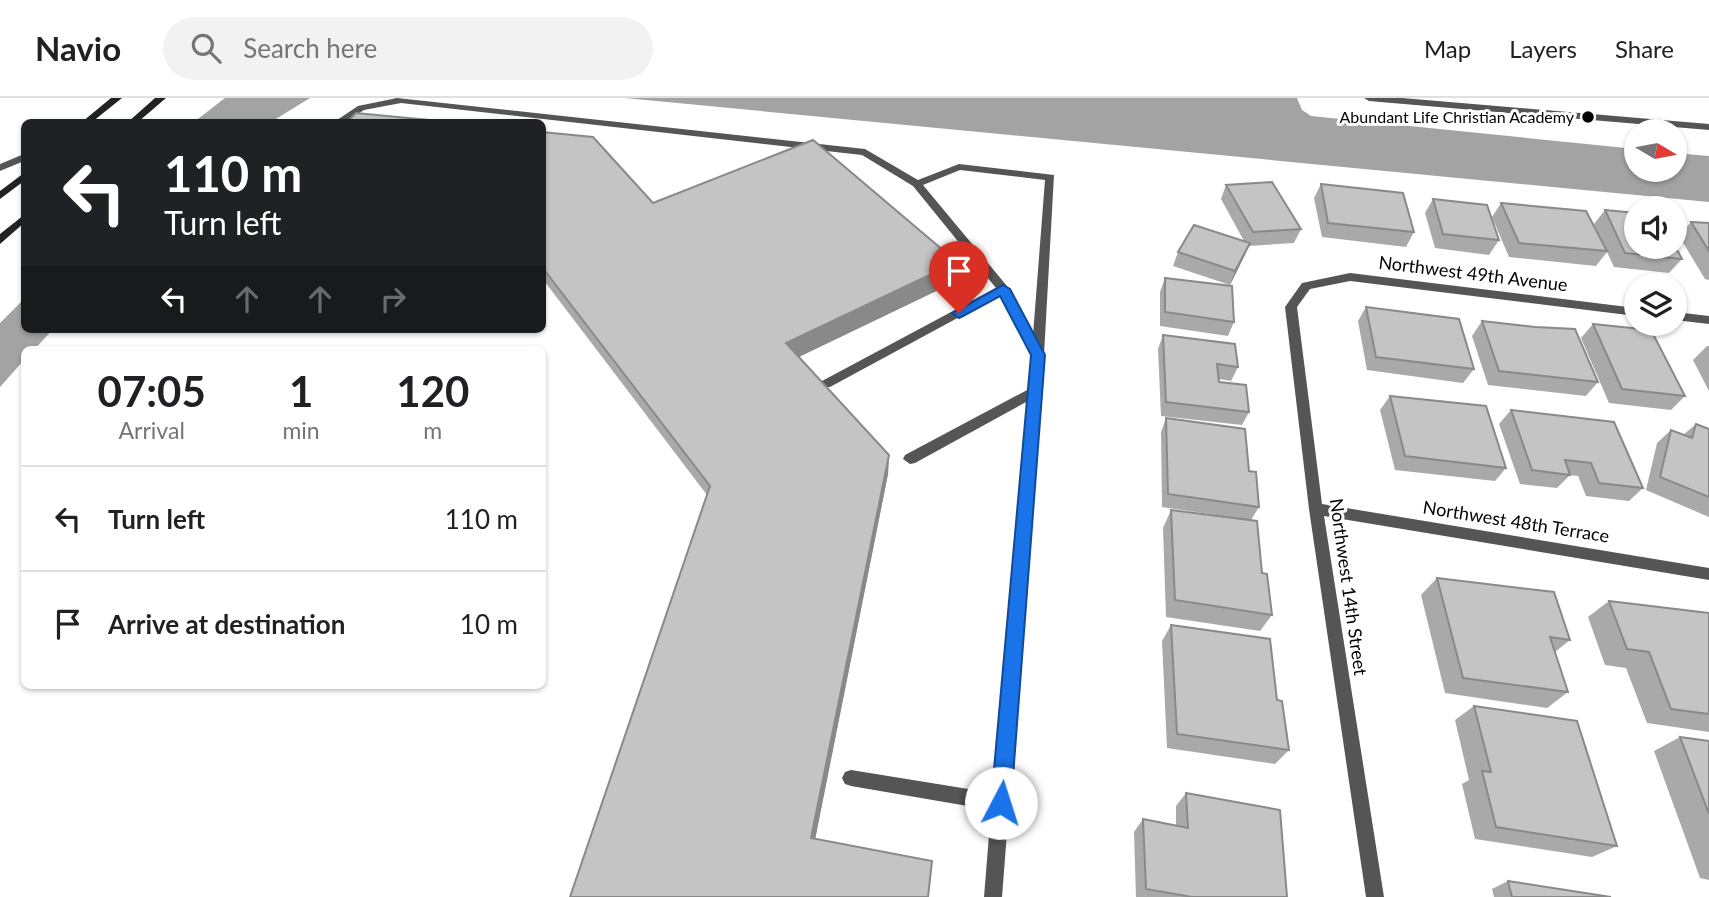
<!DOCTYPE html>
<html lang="en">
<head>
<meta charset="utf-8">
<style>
  body { margin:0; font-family:Lato,sans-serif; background:#f2f2f2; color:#202124; height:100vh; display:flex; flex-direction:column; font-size:26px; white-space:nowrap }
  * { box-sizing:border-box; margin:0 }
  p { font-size:23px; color:#757577 }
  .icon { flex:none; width:38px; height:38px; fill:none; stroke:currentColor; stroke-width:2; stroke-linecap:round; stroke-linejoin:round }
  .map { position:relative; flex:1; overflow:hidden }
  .side { position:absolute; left:21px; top:248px; width:525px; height:343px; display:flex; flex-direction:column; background:#fff; border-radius:10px; box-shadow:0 2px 5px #0004 }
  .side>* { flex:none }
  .banner { position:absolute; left:21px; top:21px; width:525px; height:214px; border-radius:10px; box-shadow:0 2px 5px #0004; background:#202124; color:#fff; overflow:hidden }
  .needle { width:46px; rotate:100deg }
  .controls { position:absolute; left:1624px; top:21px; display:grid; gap:14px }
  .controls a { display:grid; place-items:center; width:63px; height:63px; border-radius:50%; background:#fff; box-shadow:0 2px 5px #0004; font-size:35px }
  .pin { position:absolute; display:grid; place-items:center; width:60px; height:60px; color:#fff; margin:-72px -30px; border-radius:50% 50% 50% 0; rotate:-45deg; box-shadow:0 0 7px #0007 }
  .pin .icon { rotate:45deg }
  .me { position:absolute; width:77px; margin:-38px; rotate:5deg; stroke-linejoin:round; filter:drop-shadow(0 0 5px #0008) }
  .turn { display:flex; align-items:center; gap:24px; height:147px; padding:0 28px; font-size:32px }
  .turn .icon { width:91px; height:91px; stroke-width:2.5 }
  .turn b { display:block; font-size:49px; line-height:60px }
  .lanes { display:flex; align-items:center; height:66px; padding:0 28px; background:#0003; justify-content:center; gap:35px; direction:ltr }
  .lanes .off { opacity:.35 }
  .eta { display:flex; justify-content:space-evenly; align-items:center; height:119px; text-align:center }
  .eta b { font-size:42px; font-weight:700; line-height:49px }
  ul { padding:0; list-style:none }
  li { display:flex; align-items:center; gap:21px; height:105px; padding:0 28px; border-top:2px solid #e0e0e0 }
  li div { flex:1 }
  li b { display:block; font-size:26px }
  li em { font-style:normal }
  header { display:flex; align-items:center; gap:42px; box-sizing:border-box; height:98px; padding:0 35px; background:#fff; border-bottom:2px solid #e0e0e0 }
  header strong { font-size:33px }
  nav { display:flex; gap:38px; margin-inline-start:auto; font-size:24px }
  .search { width:490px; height:63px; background:#f2f2f2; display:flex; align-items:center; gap:18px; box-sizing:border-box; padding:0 24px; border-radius:38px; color:#757577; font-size:26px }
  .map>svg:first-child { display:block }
  .water { fill:#a3a3a3 }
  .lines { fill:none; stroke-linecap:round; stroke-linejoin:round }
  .service { fill:#555; fill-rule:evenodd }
  .minor { fill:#555; fill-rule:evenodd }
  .secondary { fill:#222; fill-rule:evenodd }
  .wall { fill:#a9a9a9 }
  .shaded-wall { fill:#898989 }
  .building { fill:#c4c4c4; stroke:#898989; stroke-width:2 }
  .route { fill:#1a73e8; stroke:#114b97; stroke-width:2 }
  .poi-dot { fill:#000; stroke:#fff; stroke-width:2.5 }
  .labels { text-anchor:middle; stroke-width:6; stroke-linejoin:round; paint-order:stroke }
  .far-poi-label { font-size:16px; fill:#000; stroke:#fff; text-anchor:end }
  .street-label { font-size:18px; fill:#000; stroke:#fff }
</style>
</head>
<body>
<header>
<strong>Navio</strong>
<div class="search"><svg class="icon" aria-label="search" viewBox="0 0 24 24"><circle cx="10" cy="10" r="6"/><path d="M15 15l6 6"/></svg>Search here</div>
<nav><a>Map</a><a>Layers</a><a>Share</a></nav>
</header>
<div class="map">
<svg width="1709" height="799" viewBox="0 0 1709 799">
  <rect width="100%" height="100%" fill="#fff"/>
  <g class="water">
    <path d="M225 0H310L271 24H194Z"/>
    <path d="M625 0H1297L1302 12 1311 18 1636 51V72H1675V55L1709 58V104Z"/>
    <path d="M24 201V231H53L34 252H24V262L0 289V225Z"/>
  </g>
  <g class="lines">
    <g class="service">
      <path d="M397 0 865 51 918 82 959 66 1054 77 1044 257 1002 799H984L991 712 851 688 845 686 842 680 845 674 851 672 993 695 1028 303 915 365 910 366 903 361 905 357 1029 291 1032 257 1000 197 830 289H822L820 286 822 283 996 190 913 88 862 57 401 5 364 12 345 24H334L358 8ZM960 72 1045 82 1033 237 1007 188 923 87Z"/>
      <path d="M1364 0H1402L1709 26V32L1369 3Z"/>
      <path d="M24 56V63L0 73V66Z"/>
    </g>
    <g class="minor">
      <path d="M1350 175 1636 210V218L1350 183 1310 191 1297 209 1322 406 1709 470V482L1324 418 1384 799H1366L1309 411 1285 209 1302 185Z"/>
      <path d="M1675 214 1709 218V226L1675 222Z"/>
    </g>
    <g class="secondary">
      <path d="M111 0H122L92 24H82Z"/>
      <path d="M155 0H166L138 24H128Z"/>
      <path d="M24 75V83L0 101V93Z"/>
      <path d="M24 117V125L0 146V136Z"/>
    </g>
  </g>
  <g class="wall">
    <path d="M542 34 653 105 955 184 799 259 889 357 888 376 815 741 570 799 707 397 542 180Z"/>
    <path d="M1321 86 1414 134 1406 149 1322 139 1314 100Z"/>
    <path d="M1226 87 1301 131 1294 145 1249 148 1230 187 1173 168 1178 154 1244 143 1221 101Z"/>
    <path d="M1433 101 1499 142 1489 157 1435 150 1425 115Z"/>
    <path d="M1501 105 1604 148 1594 126 1605 112 1682 161 1669 175 1614 169 1607 154 1596 168 1509 159 1492 119Z"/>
    <path d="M1691 124 1709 125V182L1705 181 1679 138Z"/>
    <path d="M1165 180 1234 224 1228 238 1160 228V194Z"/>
    <path d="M1366 209 1474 271 1463 285 1367 272 1358 223Z"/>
    <path d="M1482 223 1535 229 1598 284 1586 298 1488 287 1472 238Z"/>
    <path d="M1593 226 1685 298 1671 312 1609 305 1581 240Z"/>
    <path d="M1163 237 1238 269 1231 283 1219 281V284L1249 314 1242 327 1161 318 1158 251Z"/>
    <path d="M1707 248H1709V293L1693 262Z"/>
    <path d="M1390 298 1506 370 1495 383 1395 372 1380 312Z"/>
    <path d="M1511 312 1643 390 1629 403 1586 398 1578 378 1570 377 1557 390 1520 386 1499 326Z"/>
    <path d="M1166 320 1249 373 1259 409 1251 422 1162 409 1161 334Z"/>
    <path d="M1696 326 1709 331V419L1646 392 1657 345 1671 332 1683 337Z"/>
    <path d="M1171 412 1262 475 1272 517 1260 533 1166 519 1163 430Z"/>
    <path d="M1437 480 1570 542 1555 554 1568 594 1547 610 1445 595 1421 497Z"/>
    <path d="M1609 503 1709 515V634L1647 625 1626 570 1605 567 1588 519Z"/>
    <path d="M1171 527 1277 602 1289 652 1275 666 1167 650 1162 543Z"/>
    <path d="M1474 608 1617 748 1592 759 1475 741 1462 686 1469 682 1455 622Z"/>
    <path d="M1680 639 1709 643V782L1700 780 1654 653Z"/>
    <path d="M1186 695 1287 799H1136L1134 734 1143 721 1176 728V708Z"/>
    <path d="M1508 783 1611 799H1494L1492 791Z"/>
  </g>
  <g class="shaded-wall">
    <path d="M1250 145 1244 159 1230 187 1235 173Z"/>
    <path d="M957 164 955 184 788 264 786 245Z"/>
    <path d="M889 357 888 376 813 752 811 740Z"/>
  </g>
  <g class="building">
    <path d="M356 15 450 24H347Z"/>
    <path d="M542 34 593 39 653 105 813 42 957 164 786 245 889 357 811 740 932 763 928 799H570L710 388 542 169Z"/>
    <path d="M1272 84 1301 131 1253 134 1226 87Z"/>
    <path d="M1321 86 1403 95 1414 134 1328 125Z"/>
    <path d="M1433 101 1487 107 1499 142 1443 136Z"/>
    <path d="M1501 105 1586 113 1607 153 1519 145Z"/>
    <path d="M1605 112 1636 115V149L1675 148 1682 161 1625 155Z"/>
    <path d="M1691 124 1709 125V153Z"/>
    <path d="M1194 127 1250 145 1235 173 1178 154Z"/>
    <path d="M1165 180 1232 188 1234 224 1165 214Z"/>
    <path d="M1366 209 1459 221 1474 271 1376 259Z"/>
    <path d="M1482 223 1535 229 1575 231 1598 284 1499 273Z"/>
    <path d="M1593 226 1651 232 1685 298 1622 291Z"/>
    <path d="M1163 237 1235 246 1238 269 1217 266 1219 284 1246 287 1249 314 1166 304Z"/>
    <path d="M1390 298 1486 308 1506 370 1405 358Z"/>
    <path d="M1511 312 1614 324 1643 390 1599 385 1591 365 1565 362 1570 377 1532 372Z"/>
    <path d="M1166 320 1245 331 1249 373 1256 374 1259 409 1168 396Z"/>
    <path d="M1696 326 1709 331V399L1660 379 1671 332 1692 340Z"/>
    <path d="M1171 412 1257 423 1262 475 1267 476 1272 517 1175 502Z"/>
    <path d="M1437 480 1554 494 1570 542 1550 539 1568 594 1463 580Z"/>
    <path d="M1609 503 1709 515V616L1671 611 1649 554 1627 551Z"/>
    <path d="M1171 527 1270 541 1277 602 1282 603 1289 652 1177 636Z"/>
    <path d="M1474 608 1577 623 1617 748 1496 729 1482 673 1491 674Z"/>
    <path d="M1680 639 1709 643V716Z"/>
    <path d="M1186 695 1280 712 1287 799H1192L1146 791 1143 721 1188 730Z"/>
    <path d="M1508 783 1611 799H1512Z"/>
  </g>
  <path class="route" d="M1003 187 1010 191 1045 257 1011 705 1008 712 1001 715 994 712 991 705 1031 257 1000 198 963 218 959 220 952 215Z"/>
  <circle class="poi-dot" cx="1588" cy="19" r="7"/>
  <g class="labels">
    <g class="far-poi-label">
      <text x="1574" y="25">Abundant Life Christian Academy</text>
    </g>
    <g class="street-label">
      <text transform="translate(1473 176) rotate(7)" y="6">Northwest 49th Avenue</text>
      <text transform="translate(1516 424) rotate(9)" y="6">Northwest 48th Terrace</text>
      <text transform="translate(1348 489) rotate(82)" y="6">Northwest 14th Street</text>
    </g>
  </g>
</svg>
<div class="controls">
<a><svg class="needle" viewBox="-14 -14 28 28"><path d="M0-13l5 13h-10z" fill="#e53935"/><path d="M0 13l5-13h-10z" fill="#757577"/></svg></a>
<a><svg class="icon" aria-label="sound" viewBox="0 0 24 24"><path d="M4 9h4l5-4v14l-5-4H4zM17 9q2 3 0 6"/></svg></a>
<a><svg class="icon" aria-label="layers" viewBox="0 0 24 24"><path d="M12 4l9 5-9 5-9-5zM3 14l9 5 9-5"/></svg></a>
</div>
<div class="pin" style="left:959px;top:215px;background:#d93025"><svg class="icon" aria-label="arrive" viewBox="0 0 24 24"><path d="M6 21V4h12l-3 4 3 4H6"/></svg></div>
<svg class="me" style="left:1001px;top:705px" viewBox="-20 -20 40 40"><circle r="19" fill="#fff"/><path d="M0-13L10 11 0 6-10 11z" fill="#1a73e8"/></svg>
<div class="banner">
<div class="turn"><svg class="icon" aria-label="left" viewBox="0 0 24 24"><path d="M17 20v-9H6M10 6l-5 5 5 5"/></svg><div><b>110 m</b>Turn left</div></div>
<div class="lanes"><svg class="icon" aria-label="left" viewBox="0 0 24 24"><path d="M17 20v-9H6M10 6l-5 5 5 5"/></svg><svg class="icon off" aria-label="ahead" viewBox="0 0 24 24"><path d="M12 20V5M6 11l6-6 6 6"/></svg><svg class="icon off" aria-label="ahead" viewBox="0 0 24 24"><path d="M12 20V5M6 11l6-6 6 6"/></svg><svg class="icon off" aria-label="right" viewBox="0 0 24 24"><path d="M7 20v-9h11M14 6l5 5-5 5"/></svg></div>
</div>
<section class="side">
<div class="eta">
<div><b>07:05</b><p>Arrival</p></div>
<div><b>1</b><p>min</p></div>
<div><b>120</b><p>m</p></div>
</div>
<ul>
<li><svg class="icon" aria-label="left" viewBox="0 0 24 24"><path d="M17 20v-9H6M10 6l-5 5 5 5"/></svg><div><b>Turn left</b></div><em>110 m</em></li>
<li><svg class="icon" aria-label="arrive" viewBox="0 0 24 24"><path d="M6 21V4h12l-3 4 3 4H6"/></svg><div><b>Arrive at destination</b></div><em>10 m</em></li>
</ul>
</section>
</div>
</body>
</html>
